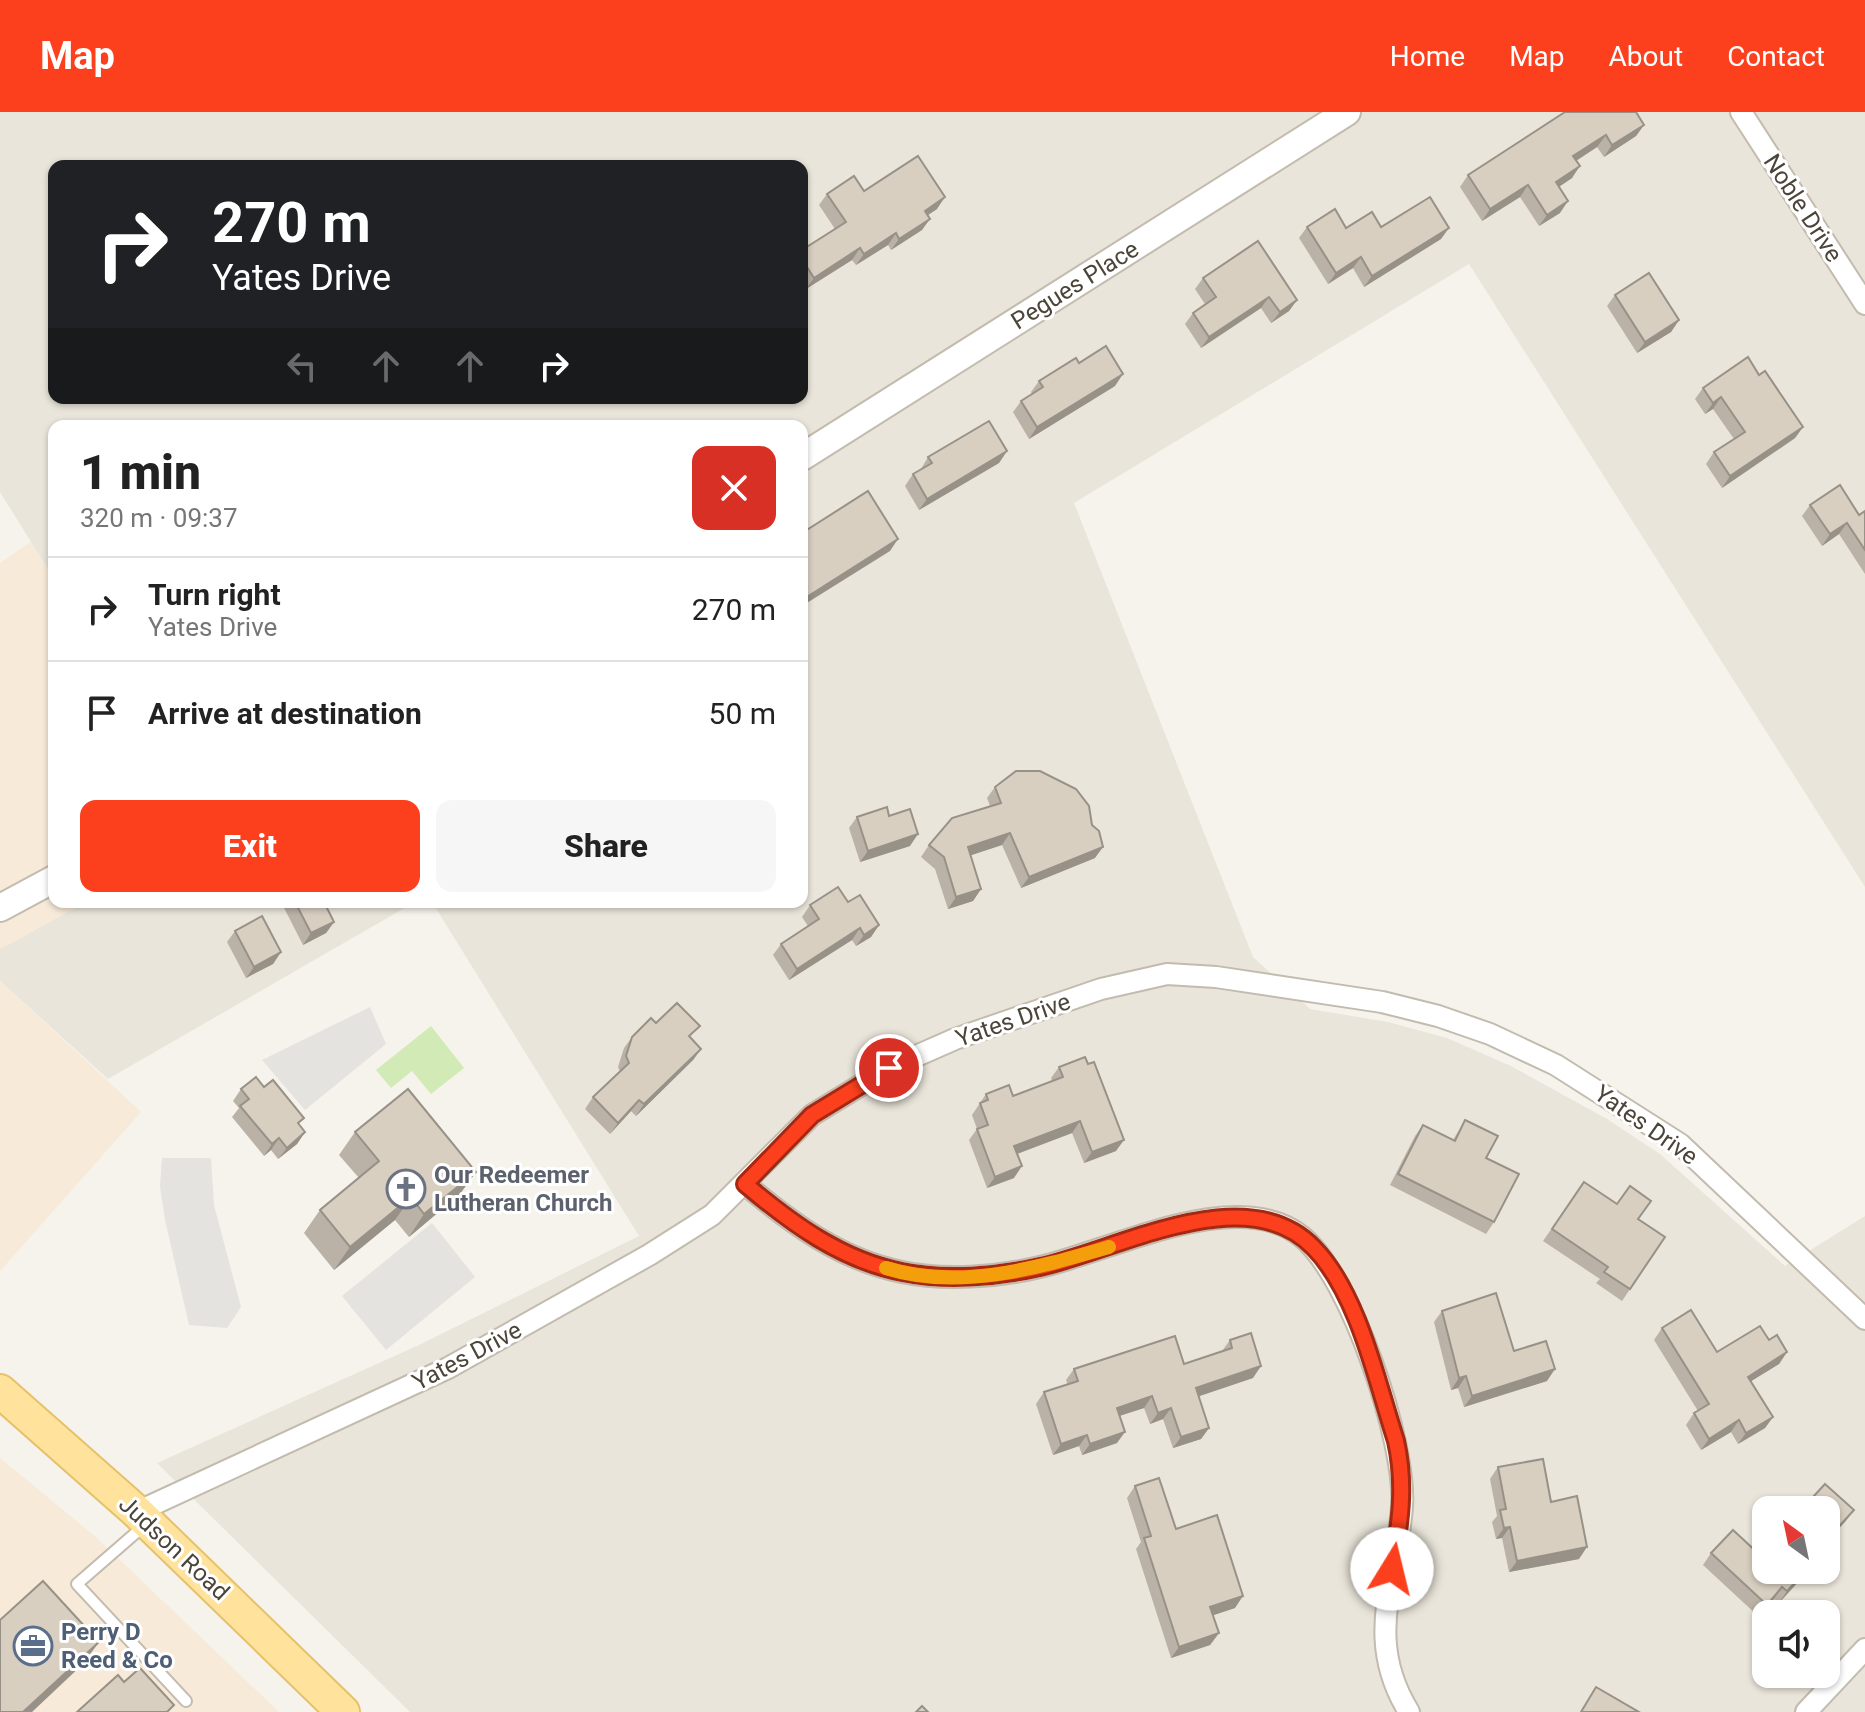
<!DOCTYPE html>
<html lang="en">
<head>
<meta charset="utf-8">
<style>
  body { margin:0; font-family:Roboto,sans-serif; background:#f6f6f6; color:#222; height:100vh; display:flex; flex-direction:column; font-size:30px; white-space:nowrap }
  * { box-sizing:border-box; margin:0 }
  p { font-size:26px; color:#767676 }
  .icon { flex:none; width:44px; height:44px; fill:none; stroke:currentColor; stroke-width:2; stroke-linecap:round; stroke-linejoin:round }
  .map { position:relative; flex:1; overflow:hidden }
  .sheet { position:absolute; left:48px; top:308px; width:760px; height:488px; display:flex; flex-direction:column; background:#fff; border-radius:16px; box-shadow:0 2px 6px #0004 }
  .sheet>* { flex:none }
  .guide { position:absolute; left:48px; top:48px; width:760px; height:244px; border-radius:16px; box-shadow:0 2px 6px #0004; background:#202124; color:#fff; overflow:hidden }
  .needle { width:52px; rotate:327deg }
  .fabs { position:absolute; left:1752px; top:1384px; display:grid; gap:16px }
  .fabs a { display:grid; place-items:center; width:88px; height:88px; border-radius:16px; background:#fff; box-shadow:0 2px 6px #0004; font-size:40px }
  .pin { position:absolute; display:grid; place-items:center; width:68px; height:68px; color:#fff; margin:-34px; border:4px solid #fff; border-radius:50%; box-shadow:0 2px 8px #0007 }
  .me { position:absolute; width:88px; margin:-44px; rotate:9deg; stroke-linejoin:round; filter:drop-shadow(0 0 6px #0008) }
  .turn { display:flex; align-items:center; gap:28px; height:168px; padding:0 32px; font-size:36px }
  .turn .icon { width:104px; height:104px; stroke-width:2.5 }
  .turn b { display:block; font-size:56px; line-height:68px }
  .lanes { display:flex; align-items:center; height:76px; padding:0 32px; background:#0003; justify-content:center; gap:40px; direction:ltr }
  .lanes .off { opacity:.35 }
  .round { display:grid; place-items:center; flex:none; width:84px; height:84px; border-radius:16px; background:#f6f6f6 }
  .headline { display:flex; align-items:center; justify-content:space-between; height:136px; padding:0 32px }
  h1 { font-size:48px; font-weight:800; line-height:60px }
  .cta { display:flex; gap:16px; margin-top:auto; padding:16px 32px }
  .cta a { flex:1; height:92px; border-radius:16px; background:#fc3f1d; color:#fff; font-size:32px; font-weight:800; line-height:92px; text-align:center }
  .cta a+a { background:#f6f6f6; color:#222 }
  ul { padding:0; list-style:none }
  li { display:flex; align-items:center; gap:24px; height:104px; padding:0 32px; border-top:2px solid #e0e0e0 }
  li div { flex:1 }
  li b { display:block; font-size:30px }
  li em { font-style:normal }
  header { display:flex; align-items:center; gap:48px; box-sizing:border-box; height:112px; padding:0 40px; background:#fc3f1d; color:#fff }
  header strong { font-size:38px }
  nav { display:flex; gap:44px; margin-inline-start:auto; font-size:28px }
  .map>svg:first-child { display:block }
  .residential { fill:#eae5da; fill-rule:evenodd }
  .commercial { fill:#f7ead8 }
  .green { fill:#d2eab5 }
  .parking { fill:#e5e3e0 }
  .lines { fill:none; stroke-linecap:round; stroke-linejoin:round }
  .service-casing { stroke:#c2bbae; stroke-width:14 }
  .minor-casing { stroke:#c2bbae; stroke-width:24 }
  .tertiary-casing { stroke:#c2bbae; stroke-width:30 }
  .primary-casing { stroke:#e6c16a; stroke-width:36 }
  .service { stroke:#fff; stroke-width:10 }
  .minor { stroke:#fff; stroke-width:20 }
  .tertiary { stroke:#fff; stroke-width:26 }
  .primary { stroke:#ffe39c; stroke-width:32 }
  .wall { fill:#bab2a6 }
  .shaded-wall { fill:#979187 }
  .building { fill:#d8cfc1; stroke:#979187; stroke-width:2 }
  .route-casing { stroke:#a42913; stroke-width:20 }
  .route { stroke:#fc3f1d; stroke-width:14 }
  .slow { stroke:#f59e0b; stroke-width:14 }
  .labels { text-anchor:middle; stroke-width:6; stroke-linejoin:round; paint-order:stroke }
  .street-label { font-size:24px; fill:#4b4439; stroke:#fff }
  .worship-label { font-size:24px; font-weight:bold; fill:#5b616d; stroke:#fff; text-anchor:start }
  .service-label { font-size:24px; font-weight:bold; fill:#4e5e75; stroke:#fff; text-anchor:start }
</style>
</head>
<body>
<header>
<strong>Map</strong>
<nav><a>Home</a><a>Map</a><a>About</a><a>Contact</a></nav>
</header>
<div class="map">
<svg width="1865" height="1600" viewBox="0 0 1865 1600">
  <rect width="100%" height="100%" fill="#f6f3ec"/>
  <g class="residential">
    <path d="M0 0H1865V775L1469 152 1074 391 1253 845 1310 897 1388 910 1447 926 1511 954 1607 1007 1660 1042 1785 1154 1865 1104V1600H410L157 1351 419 1233 639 1124 432 790H802V314H54V467L0 380ZM54 54H802V286H54ZM1766 1398H1826V1458H1766ZM1766 1502H1826V1562H1766Z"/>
    <path d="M86 790H415L108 967 0 869V837Z"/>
  </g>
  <g class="commercial">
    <path d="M31 430 54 467V790H86L0 837V451Z"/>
    <path d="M0 869 141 1000 0 1159Z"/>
    <path d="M0 1346 96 1425 279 1600H0Z"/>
  </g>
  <path class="green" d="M431 914 464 956 431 982 412 959 391 976 376 958Z"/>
  <g class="parking">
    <path d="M370 895 386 932 305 998 262 948Z"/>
    <path d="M162 1046H211L214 1093 241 1195 227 1216 189 1213 165 1108 160 1075Z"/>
    <path d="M432 1111 475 1165 386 1238 342 1184Z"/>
  </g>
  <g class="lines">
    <g class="service-casing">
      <path id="service" d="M146 1412 77 1472 186 1589"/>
    </g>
    <g class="minor-casing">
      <g id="minor">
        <path d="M1741 0 1865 192"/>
        <path d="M745 1072C791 1111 841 1148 902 1160 945 1169 997 1165 1040 1155 1111 1139 1236 1073 1301 1124 1351 1163 1407 1333 1402 1395 1396 1473 1364 1527 1409 1600"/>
        <path d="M137 1400 448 1256 649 1143 712 1103 812 1003 889 956 955 927 1101 877 1167 862 1216 865 1382 890 1438 904 1490 922 1556 953 1680 1032 1865 1207"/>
        <path d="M1806 1600 1865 1537"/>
      </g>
    </g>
    <g class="tertiary-casing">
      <g id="tertiary">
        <path d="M802 345 1347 0"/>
        <path d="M0 796 54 767"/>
      </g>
    </g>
    <g class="primary-casing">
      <path id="primary" d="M0 1279 137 1400 343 1600"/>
    </g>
    <use href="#service" class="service"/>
    <use href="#minor" class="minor"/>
    <use href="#tertiary" class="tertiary"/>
    <use href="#primary" class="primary"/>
  </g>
  <g class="wall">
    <path d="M1644 13 1636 24 1604 45 1597 35 1576 49 1572 66 1559 75 1560 101 1539 114 1520 85 1482 109 1460 75 1468 63Z"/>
    <path d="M864 79 937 97 928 103 922 118 891 138 888 133 856 153 852 148 806 177 802 171V138L835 117 819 93 827 82Z"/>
    <path d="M1307 115H1381L1441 127 1364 175 1353 156 1328 172 1299 126Z"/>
    <path d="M1203 166 1297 188 1289 199 1271 211 1261 196 1201 236 1185 212 1193 201 1205 192 1195 177Z"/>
    <path d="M1615 183 1679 208 1671 220 1637 241 1607 194Z"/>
    <path d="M1079 251 1115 274 1029 327 1013 300 1021 289 1032 282 1031 280 1039 269Z"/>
    <path d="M1759 263 1803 315 1795 326 1722 376 1706 352 1714 340 1734 327 1713 297 1705 302 1695 287 1703 276Z"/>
    <path d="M1007 339 999 351 919 398 905 374 913 362 921 357 928 345Z"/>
    <path d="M1810 393 1859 403 1865 399V462L1839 422 1822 434 1802 404Z"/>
    <path d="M995 675 1095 746 1021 776 1002 733 970 743 981 777 973 789 948 797 935 757 921 745 929 733 990 694 987 686Z"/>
    <path d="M857 705 910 734 860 750 849 716Z"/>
    <path d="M281 790H324L334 810 326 821 303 833Z"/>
    <path d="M848 790 879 813 871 825 856 834 852 828 789 868 773 843 781 832 808 814 802 805 810 793Z"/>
    <path d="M235 819 281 840 273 852 246 866 227 830Z"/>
    <path d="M656 911 691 926 701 937 693 948 636 1004 631 999 610 1022 585 997 593 985 620 960 618 955 624 936 632 925Z"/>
    <path d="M1059 955 1116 1039 1084 1051 1072 1021 1017 1042 1014 1066 987 1076 969 1028 977 1017 972 1003 986 982 1013 984 1052 969 1051 966Z"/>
    <path d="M264 975 305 1020 297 1032 278 1047 271 1038 264 1044 232 1005 239 996 233 989 241 977Z"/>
    <path d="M1465 1008 1486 1046 1494 1110 1486 1122 1390 1073 1415 1024 1423 1013 1453 1028Z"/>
    <path d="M355 1020 460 1082 409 1125 395 1108 334 1158 304 1121 320 1098 359 1066 339 1043Z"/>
    <path d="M1584 1070 1665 1125 1622 1189 1596 1171 1600 1167 1543 1129Z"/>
    <path d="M1442 1199 1514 1239 1547 1269 1464 1295 1458 1276 1451 1278 1434 1210Z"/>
    <path d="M1662 1216 1717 1240 1769 1228 1787 1240 1779 1252 1751 1269 1773 1305 1765 1316 1738 1332 1731 1320 1701 1338 1686 1313 1694 1301 1698 1299 1654 1228Z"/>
    <path d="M1230 1228 1253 1266 1198 1284 1209 1316 1201 1327 1173 1336 1163 1307 1150 1312 1144 1296 1120 1304 1117 1331 1082 1343 1079 1334 1053 1343 1036 1292 1044 1280 1068 1273 1066 1268 1074 1257 1184 1252 1222 1239Z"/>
    <path d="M1498 1355 1551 1390 1579 1447 1509 1460 1502 1426 1496 1427 1492 1410 1497 1404 1490 1367Z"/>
    <path d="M1135 1374 1176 1417 1235 1496 1213 1503 1219 1521 1210 1533 1171 1546 1136 1437 1141 1430 1127 1386Z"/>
    <path d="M1711 1441 1760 1443 1766 1458H1809L1779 1491 1774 1487 1758 1504 1703 1453Z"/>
  </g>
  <g class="shaded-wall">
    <path d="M1644 13 1636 24 1604 45 1612 33Z"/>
    <path d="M1606 23 1597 35 1565 56 1573 44Z"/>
    <path d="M1580 54 1572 66 1548 82 1556 70Z"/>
    <path d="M1528 73 1520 85 1482 109 1490 97Z"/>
    <path d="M945 85 937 97 917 110 925 99Z"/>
    <path d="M1568 89 1560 101 1539 114 1547 103Z"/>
    <path d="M930 107 922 118 891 138 899 127Z"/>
    <path d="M1449 116 1441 127 1364 175 1372 164Z"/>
    <path d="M896 121 888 133 856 153 864 142Z"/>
    <path d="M860 136 852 148 806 177 814 166Z"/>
    <path d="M1361 145 1353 156 1328 172 1336 161Z"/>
    <path d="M1269 185 1261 196 1201 236 1209 225Z"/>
    <path d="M1297 188 1289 199 1271 211 1280 200Z"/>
    <path d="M1679 208 1671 220 1637 241 1645 230Z"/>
    <path d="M1123 262 1115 274 1029 327 1037 315Z"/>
    <path d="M1721 285 1713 297 1705 302 1713 291Z"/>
    <path d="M1803 315 1795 326 1722 376 1730 364Z"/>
    <path d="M1007 339 999 351 919 398 927 387Z"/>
    <path d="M1847 411 1839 422 1822 434 1830 422Z"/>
    <path d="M898 427 890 439 802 494V488Z"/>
    <path d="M1010 721 1002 733 960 747 968 735Z"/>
    <path d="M918 722 910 734 860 750 868 739Z"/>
    <path d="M1103 735 1095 746 1021 776 1029 765Z"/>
    <path d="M981 777 973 789 948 797 956 785Z"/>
    <path d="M334 810 326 821 303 833 311 821Z"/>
    <path d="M879 813 871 825 856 834 864 823Z"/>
    <path d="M860 816 852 828 789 868 797 857Z"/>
    <path d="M281 840 273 852 246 866 254 855Z"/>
    <path d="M701 937 693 948 636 1004 644 992Z"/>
    <path d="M639 988 631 999 610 1022 618 1011Z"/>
    <path d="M1080 1009 1072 1021 1006 1046 1014 1034Z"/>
    <path d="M305 1020 297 1032 278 1047 287 1036Z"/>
    <path d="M279 1026 271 1038 264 1044 272 1032Z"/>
    <path d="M1124 1028 1116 1039 1084 1051 1092 1040Z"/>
    <path d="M1022 1054 1014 1066 987 1076 995 1065Z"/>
    <path d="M476 1060 460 1082 409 1125 424 1102Z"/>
    <path d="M411 1085 395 1108 334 1158 350 1135Z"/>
    <path d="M1787 1240 1779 1252 1740 1276 1748 1265Z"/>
    <path d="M1261 1254 1253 1266 1188 1288 1196 1276Z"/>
    <path d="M1555 1257 1547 1269 1464 1295 1472 1284Z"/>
    <path d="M1466 1264 1458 1276 1451 1278 1459 1266Z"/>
    <path d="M1152 1284 1144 1296 1109 1307 1117 1296Z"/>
    <path d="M1171 1296 1163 1307 1150 1312 1158 1301Z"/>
    <path d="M1773 1305 1765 1316 1738 1332 1746 1321Z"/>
    <path d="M1739 1308 1731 1320 1701 1338 1709 1327Z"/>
    <path d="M1209 1316 1201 1327 1173 1336 1181 1325Z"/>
    <path d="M1125 1320 1117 1331 1082 1343 1090 1332Z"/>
    <path d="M1087 1323 1079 1334 1053 1343 1061 1332Z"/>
    <path d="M1854 1398 1845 1410 1826 1430 1830 1424Z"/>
    <path d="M1510 1415 1502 1426 1496 1427 1504 1416Z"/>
    <path d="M1587 1435 1579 1447 1509 1460 1517 1449Z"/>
    <path d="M1807 1458H1809L1779 1491 1787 1479Z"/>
    <path d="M1782 1475 1774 1487 1758 1504 1767 1493Z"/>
    <path d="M1243 1484 1235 1496 1202 1507 1210 1495Z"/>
    <path d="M1219 1521 1210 1533 1171 1546 1179 1535Z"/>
    <path d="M99 1530 83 1552 32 1600H23Z"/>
  </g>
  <g class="building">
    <path d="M1565 0H1636L1644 13 1612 33 1606 23 1573 44 1580 54 1556 70 1568 89 1547 103 1528 73 1490 97 1468 63Z"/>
    <path d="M918 44 945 85 925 99 930 107 899 127 896 121 864 142 860 136 814 166 802 147V138L846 110 827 82 854 64 864 79Z"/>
    <path d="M1430 85 1449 116 1372 164 1361 145 1336 161 1307 115 1335 97 1346 116 1372 100 1381 115Z"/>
    <path d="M1258 129 1297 188 1280 200 1269 185 1209 225 1193 201 1216 185 1203 166Z"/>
    <path d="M1649 161 1679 208 1645 230 1615 183Z"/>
    <path d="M1106 234 1123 262 1037 315 1021 289 1043 275 1039 269 1076 246 1079 251Z"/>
    <path d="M1748 245 1759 263 1765 259 1803 315 1730 364 1714 340 1745 320 1721 285 1713 291 1703 276Z"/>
    <path d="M989 309 1007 339 927 387 913 362 932 351 928 345Z"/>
    <path d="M1840 373 1859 403 1865 399V438L1847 411 1830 422 1810 393Z"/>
    <path d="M868 379 898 427 802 488V421Z"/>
    <path d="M1016 659H1040L1076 677 1089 694 1092 713 1099 719 1103 735 1029 765 1010 721 968 735 981 777 956 785 944 745 929 733 952 706 1001 691 995 675Z"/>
    <path d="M887 695 889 704 910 697 918 722 868 739 857 705Z"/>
    <path d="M838 775 848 790 860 783 879 813 864 823 860 816 797 857 781 832 819 807 810 793Z"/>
    <path d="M295 790H324L334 810 311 821Z"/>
    <path d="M262 804 281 840 254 855 235 819Z"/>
    <path d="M677 891 700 914 689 924 701 937 644 992 639 988 618 1011 593 985 629 951 626 944 632 925 651 906 656 911Z"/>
    <path d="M1085 945 1088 952 1094 950 1124 1028 1092 1040 1080 1009 1014 1034 1022 1054 995 1065 977 1017 988 1013 980 991 988 988 986 982 1009 973 1013 984 1063 965 1059 955Z"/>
    <path d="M256 965 264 975 273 968 304 1006 298 1011 305 1020 287 1036 279 1026 272 1032 240 994 249 987 241 977Z"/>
    <path d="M408 977 476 1060 424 1102 411 1085 350 1135 320 1098 379 1049 355 1020Z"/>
    <path d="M1465 1008 1498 1024 1486 1046 1519 1062 1494 1110 1398 1062 1423 1013 1455 1029Z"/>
    <path d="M1584 1070 1617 1092 1630 1074 1651 1089 1638 1107 1665 1125 1630 1177 1604 1160 1608 1155 1552 1117Z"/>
    <path d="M1496 1181 1514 1239 1546 1229 1555 1257 1472 1284 1466 1264 1459 1266 1442 1199Z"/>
    <path d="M1691 1198 1717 1240 1760 1214 1769 1228 1777 1223 1787 1240 1748 1265 1773 1305 1746 1321 1739 1308 1709 1327 1694 1301 1709 1292 1662 1216Z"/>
    <path d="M1251 1221 1261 1254 1196 1276 1209 1316 1181 1325 1171 1296 1158 1301 1152 1284 1117 1296 1125 1320 1090 1332 1087 1323 1061 1332 1044 1280 1078 1269 1074 1257 1175 1224 1184 1252 1232 1236 1230 1228Z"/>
    <path d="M1543 1347 1551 1390 1577 1384 1587 1435 1517 1449 1510 1415 1504 1416 1500 1398 1506 1397 1498 1355Z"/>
    <path d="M1159 1366 1176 1417 1217 1403 1243 1484 1210 1495 1219 1521 1179 1535 1144 1426 1151 1424 1135 1374Z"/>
    <path d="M1825 1372 1854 1398 1830 1424 1834 1428 1826 1437V1398H1801Z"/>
    <path d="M1733 1418 1760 1443 1766 1436V1458H1807L1787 1479 1782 1475 1767 1493 1711 1441Z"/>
    <path d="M43 1469 99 1530 23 1600H1L0 1599V1508Z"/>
    <path d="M140 1556 174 1593 167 1600H77L118 1563 124 1570Z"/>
    <path d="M1596 1575 1639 1600H1581Z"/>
    <path d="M922 1594 928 1600H916Z"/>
  </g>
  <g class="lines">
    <g class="route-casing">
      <path id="route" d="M889 956 812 1003 745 1072C791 1111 841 1148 902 1160 945 1169 996 1165 1040 1155 1118 1138 1247 1065 1314 1136 1358 1181 1377 1270 1396 1329 1406 1374 1400 1412 1392 1457"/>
    </g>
    <use href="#route" class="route"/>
    <path class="slow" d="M886 1156C959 1179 1037 1156 1109 1135"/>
  </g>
  <defs>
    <g id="church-ring" transform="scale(2)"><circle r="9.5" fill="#fff" stroke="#6b7280" stroke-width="1.5"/><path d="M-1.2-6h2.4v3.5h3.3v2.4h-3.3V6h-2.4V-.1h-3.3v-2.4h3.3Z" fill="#6b7280"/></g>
    <g id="office-ring" transform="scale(2)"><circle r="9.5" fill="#fff" stroke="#5c6f8a" stroke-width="1.5"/><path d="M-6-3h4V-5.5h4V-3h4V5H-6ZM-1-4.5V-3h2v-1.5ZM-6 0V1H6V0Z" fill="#5c6f8a"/></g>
  </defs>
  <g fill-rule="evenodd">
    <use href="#church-ring" x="406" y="1077"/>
    <use href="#office-ring" x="33" y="1534"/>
  </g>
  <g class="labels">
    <g class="street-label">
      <text transform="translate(1803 96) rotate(57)" y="8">Noble Drive</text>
      <text transform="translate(1075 173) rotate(-32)" y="8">Pegues Place</text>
      <text transform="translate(1013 908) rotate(-19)" y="8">Yates Drive</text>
      <text transform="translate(1646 1013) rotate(35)" y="8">Yates Drive</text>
      <text transform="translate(467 1244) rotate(-28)" y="8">Yates Drive</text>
      <text transform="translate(174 1436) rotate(43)" y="8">Judson Road</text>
    </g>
    <g class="worship-label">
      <text x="434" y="1071">Our Redeemer<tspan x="434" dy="28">Lutheran Church</tspan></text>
    </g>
    <g class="service-label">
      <text x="61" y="1528">Perry D<tspan x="61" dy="28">Reed &amp; Co</tspan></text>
    </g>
  </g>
</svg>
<div class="fabs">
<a><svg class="needle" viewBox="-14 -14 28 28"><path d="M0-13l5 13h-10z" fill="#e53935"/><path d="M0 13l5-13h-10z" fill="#767676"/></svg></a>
<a><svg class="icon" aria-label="sound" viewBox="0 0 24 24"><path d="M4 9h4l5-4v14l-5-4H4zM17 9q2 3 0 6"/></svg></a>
</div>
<div class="pin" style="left:889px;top:956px;background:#d93025"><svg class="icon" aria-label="arrive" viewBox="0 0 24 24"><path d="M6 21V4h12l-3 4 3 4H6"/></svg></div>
<svg class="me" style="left:1392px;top:1457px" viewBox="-20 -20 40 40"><circle r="19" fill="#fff"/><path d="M0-13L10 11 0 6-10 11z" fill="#fc3f1d"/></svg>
<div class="guide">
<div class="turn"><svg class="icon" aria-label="right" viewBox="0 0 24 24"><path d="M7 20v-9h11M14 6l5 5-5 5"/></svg><div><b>270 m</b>Yates Drive</div></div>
<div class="lanes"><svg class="icon off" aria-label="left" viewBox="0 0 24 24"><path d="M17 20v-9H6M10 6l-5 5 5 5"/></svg><svg class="icon off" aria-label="ahead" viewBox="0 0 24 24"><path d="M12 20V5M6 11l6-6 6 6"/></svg><svg class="icon off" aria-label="ahead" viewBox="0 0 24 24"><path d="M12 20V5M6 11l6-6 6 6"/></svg><svg class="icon" aria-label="right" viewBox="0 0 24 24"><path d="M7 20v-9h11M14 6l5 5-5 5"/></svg></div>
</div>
<section class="sheet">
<div class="headline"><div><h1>1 min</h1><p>320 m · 09:37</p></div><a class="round" style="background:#d93025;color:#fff"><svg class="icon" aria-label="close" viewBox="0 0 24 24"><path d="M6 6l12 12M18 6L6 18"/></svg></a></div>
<ul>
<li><svg class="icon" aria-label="right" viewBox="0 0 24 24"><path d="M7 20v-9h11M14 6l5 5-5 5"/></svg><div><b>Turn right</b><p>Yates Drive</p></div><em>270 m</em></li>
<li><svg class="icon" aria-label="arrive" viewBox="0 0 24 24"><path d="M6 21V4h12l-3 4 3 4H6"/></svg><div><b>Arrive at destination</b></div><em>50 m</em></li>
</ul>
<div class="cta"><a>Exit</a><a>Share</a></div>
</section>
</div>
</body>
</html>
